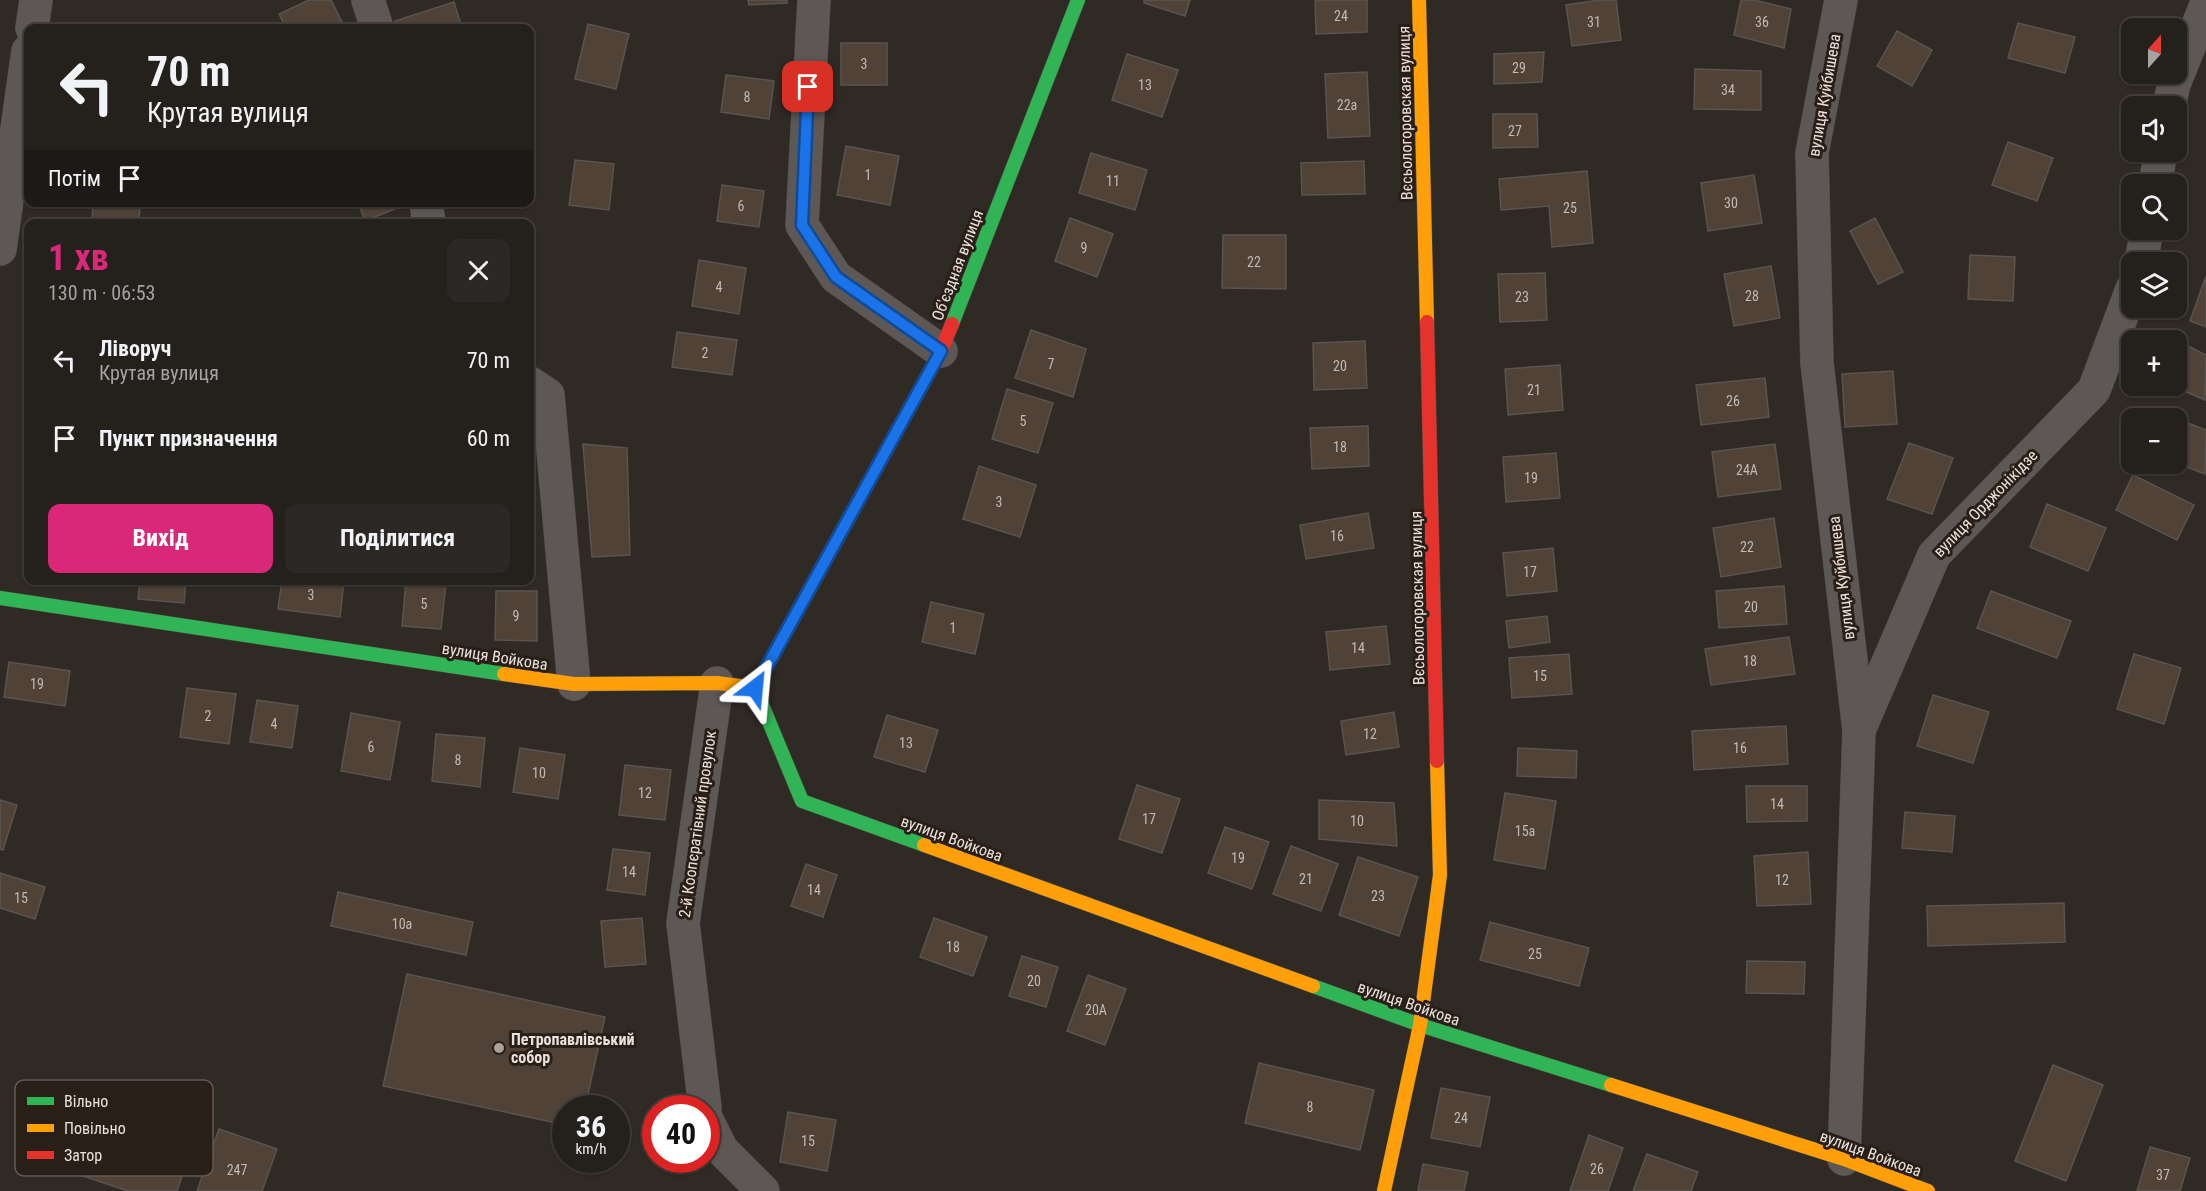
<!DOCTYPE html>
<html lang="uk">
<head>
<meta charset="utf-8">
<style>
  body { margin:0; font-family:"Roboto Condensed",sans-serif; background:#2c2825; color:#f1f3f6; height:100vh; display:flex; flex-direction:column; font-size:22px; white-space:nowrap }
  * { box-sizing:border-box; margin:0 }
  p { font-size:20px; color:#a3a3a3 }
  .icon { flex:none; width:33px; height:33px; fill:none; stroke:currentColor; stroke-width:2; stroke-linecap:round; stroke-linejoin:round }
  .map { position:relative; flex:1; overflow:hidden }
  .side { position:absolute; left:24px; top:219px; width:510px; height:366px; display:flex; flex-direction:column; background:#24201c; border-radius:12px; box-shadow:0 2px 4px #0004,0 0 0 2px #413e3b }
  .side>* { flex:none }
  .guide { position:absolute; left:24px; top:24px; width:510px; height:183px; border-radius:12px; box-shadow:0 2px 4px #0004,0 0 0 2px #413e3b; background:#24201c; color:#f1f3f6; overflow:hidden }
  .needle { width:39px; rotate:21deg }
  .controls { position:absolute; left:2121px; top:18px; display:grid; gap:12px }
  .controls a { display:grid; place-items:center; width:66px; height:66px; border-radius:12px; background:#24201c; box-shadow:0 2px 4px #0004,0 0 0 2px #413e3b; font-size:30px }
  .speed { position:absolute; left:552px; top:1095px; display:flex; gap:12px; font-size:30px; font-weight:700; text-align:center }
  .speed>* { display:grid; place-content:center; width:78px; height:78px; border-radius:50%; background:#24201c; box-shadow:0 2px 4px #0004,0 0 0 2px #413e3b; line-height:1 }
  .speed small { font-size:15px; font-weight:400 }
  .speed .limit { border:9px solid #d22; background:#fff; color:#111 }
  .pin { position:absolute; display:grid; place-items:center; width:51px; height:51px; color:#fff; margin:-26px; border-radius:12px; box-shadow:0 3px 9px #0006 }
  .me { position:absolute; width:66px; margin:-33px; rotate:29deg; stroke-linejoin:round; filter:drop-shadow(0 0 4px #0008) }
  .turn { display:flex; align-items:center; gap:21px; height:126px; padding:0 24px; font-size:27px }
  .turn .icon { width:78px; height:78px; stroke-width:2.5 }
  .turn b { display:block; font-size:42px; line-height:51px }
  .then { display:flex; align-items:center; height:57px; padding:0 24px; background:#0003; gap:12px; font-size:22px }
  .round { display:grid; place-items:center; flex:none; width:63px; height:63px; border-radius:12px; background:#2c2825 }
  .summary { display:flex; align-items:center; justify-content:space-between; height:102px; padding:0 24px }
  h1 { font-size:36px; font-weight:700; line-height:45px; color:#db2777 }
  .primary-button { display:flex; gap:12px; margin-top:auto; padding:12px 24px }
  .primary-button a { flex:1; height:69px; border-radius:12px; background:#db2777; color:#fff; font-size:24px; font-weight:700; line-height:69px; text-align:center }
  .primary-button a+a { background:#2c2825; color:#f1f3f6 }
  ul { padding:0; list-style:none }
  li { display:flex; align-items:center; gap:18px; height:78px; padding:0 24px }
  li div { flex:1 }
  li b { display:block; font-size:22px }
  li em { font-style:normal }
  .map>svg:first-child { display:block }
  .building { fill:#504237; stroke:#595450; stroke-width:1.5 }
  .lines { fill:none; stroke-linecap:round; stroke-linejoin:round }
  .street-casing { stroke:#4e4844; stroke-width:34 }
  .fast-casing { stroke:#4e4844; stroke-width:15 }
  .slow-casing { stroke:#4e4844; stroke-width:15 }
  .jam-casing { stroke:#4e4844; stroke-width:15 }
  .street { stroke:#5d5855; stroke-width:33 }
  .fast { stroke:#30b455; stroke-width:14 }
  .slow { stroke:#ff9f0a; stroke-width:14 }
  .jam { stroke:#e5322d; stroke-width:14 }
  .route-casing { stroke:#114b97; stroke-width:15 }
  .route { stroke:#1a73e8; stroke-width:10 }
  .poi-dot { fill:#a9a19c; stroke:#2a1f17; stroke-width:2 }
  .labels { text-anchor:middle; stroke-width:6; stroke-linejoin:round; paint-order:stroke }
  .number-label { font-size:14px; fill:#c4b9b3 }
  .street-label { font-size:16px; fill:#eae1dc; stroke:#2a1f17 }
  .poi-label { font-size:16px; font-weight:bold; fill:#eae1dc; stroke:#2a1f17; text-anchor:start }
  .key { fill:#2a1f17; stroke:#645952; stroke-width:1.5 }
  .key-label { font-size:16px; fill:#eae1dc }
</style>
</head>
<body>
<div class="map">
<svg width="2206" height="1191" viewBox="0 0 2206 1191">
  <rect width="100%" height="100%" fill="#302a25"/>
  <g class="building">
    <path d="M309 0H331L342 22 328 28H286L279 14Z"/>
    <path d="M748 0H787V3L749 5Z"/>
    <path d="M1144 0H1190L1185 16 1144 3Z"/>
    <path d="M1315 0H1367V32L1316 34Z"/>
    <path d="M1600 0H1616L1621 40 1572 46 1566 5Z"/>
    <path d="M1741 0H1754L1791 9 1784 48 1734 35Z"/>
    <path d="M454 2 462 28H397L395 21Z"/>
    <path d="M2018 23 2075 37 2065 73 2008 58Z"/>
    <path d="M131 24 173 28H130Z"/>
    <path d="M588 24 629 34 616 89 575 79Z"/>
    <path d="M1897 31 1932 50 1912 86 1877 66Z"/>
    <rect x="841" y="43" width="46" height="42"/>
    <path d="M1544 52 1542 82 1494 84V54Z"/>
    <path d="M1127 54 1178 70 1162 117 1112 100Z"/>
    <path d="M1695 69 1761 71V110L1694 109Z"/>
    <path d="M1367 72 1370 136 1328 138 1325 74Z"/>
    <path d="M726 75 774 81 769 119 721 112Z"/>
    <path d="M1493 114H1537L1538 147 1493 148Z"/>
    <path d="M2008 142 2053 158 2037 201 1992 185Z"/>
    <path d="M846 146 899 156 890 205 837 195Z"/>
    <path d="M1091 153 1147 170 1135 210 1079 193Z"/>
    <path d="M575 160 614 164 609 210 569 205Z"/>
    <path d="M1364 161 1365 194 1302 195 1301 163Z"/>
    <path d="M1587 171 1593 243 1552 247 1549 206 1501 210 1499 179Z"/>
    <path d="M1754 175 1762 223 1708 231 1701 183Z"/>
    <path d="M722 185 764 191 759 227 717 221Z"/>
    <path d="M93 202H140L139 224H92Z"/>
    <path d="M358 202H401L402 206 365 221Z"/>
    <path d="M1070 218 1113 234 1097 277 1055 261Z"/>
    <path d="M1875 218 1903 272 1878 284 1850 231Z"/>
    <path d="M1223 235H1286V289L1222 288Z"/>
    <path d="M1970 255 2015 257 2013 301 1968 299Z"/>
    <path d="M699 260 746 268 739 314 692 306Z"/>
    <path d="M1771 266 1780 318 1734 326 1724 274Z"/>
    <path d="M1545 273 1547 320 1500 322 1498 274Z"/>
    <path d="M2206 276V327L2190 321Z"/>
    <path d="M1031 330 1086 349 1073 397 1015 378Z"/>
    <path d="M677 332 737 340 732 375 672 367Z"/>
    <path d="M1365 341 1367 388 1314 390 1313 343Z"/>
    <path d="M2180 342 2206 355 2205 400 2173 386H2176V350Z"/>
    <path d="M1560 365 1563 410 1508 415 1505 369Z"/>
    <path d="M1893 371 1897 424 1845 427 1842 374Z"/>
    <path d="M1765 378 1769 417 1701 425 1696 385Z"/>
    <path d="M1007 389 1053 403 1038 453 992 439Z"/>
    <path d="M2157 411 2206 430 2205 474 2176 463V418H2154Z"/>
    <path d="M1368 426 1369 466 1312 469 1310 428Z"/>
    <path d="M1909 443 1953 458 1932 514 1887 499Z"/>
    <path d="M583 444 627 448 630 555 592 557Z"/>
    <path d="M1775 444 1781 489 1718 497 1712 452Z"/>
    <path d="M1556 453 1560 498 1506 502 1503 457Z"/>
    <path d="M979 466 1036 485 1020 537 963 519Z"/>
    <path d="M2133 475 2194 505 2177 540 2116 510Z"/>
    <path d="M2047 504 2106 528 2088 571 2030 547Z"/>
    <path d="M1368 513 1374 548 1306 559 1300 525Z"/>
    <path d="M1774 518 1781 567 1721 577 1713 528Z"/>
    <path d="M1553 548 1557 591 1507 596 1503 553Z"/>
    <path d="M140 580H186L184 603 138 599Z"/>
    <path d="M282 580H344L340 617 278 609Z"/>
    <path d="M406 580 446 583 441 629 402 626Z"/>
    <path d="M1784 586 1787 624 1719 628 1716 591Z"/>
    <path d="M496 591H537V641L495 640Z"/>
    <path d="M1991 591 2071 621 2057 658 1977 628Z"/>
    <path d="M931 602 984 614 975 654 922 642Z"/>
    <path d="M1547 616 1550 642 1509 648 1506 621Z"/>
    <path d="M1386 626 1390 664 1330 670 1326 632Z"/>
    <path d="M1789 637 1795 674 1711 685 1705 649Z"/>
    <path d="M1569 654 1572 694 1512 698 1509 658Z"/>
    <path d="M2134 654 2181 668 2164 724 2117 709Z"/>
    <path d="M9 662 70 671 65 706 4 697Z"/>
    <path d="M187 688 236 694 229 744 180 737Z"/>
    <path d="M1933 695 1989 712 1973 763 1917 746Z"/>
    <path d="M257 700 298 706 292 748 250 742Z"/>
    <path d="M1394 712 1399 747 1346 755 1341 721Z"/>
    <path d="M351 713 400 722 390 780 341 771Z"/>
    <path d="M887 715 938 730 925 772 874 757Z"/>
    <path d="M1786 726 1788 764 1694 770 1692 731Z"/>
    <path d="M436 734 485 738 480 787 432 781Z"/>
    <path d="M520 748 565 755 558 799 513 792Z"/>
    <path d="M1518 748 1577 751 1576 778 1517 776Z"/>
    <path d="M625 765 671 770 665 820 619 815Z"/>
    <path d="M1137 785 1180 799 1162 853 1119 839Z"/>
    <path d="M1746 786H1807V821L1747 822Z"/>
    <path d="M1505 793 1556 801 1545 869 1494 860Z"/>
    <path d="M0 800 17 805 3 850 0 849Z"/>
    <path d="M1319 800 1394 803 1397 846 1319 839Z"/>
    <path d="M1905 812 1955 816 1952 852 1902 848Z"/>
    <path d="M1225 827 1269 842 1252 889 1208 873Z"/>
    <path d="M1291 846 1338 864 1321 911 1273 894Z"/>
    <path d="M613 849 650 853 645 895 607 890Z"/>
    <path d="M1808 852 1811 904 1757 906 1754 856Z"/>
    <path d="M1358 857 1418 877 1399 936 1339 915Z"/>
    <path d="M806 864 837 875 823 917 791 906Z"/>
    <path d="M0 873 45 887 35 919 0 908Z"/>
    <path d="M338 892 473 922 466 955 331 926Z"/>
    <path d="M2064 903 2065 942 1928 946 1927 906Z"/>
    <path d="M642 918 646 964 605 967 601 921Z"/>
    <path d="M934 918 987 937 973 976 920 957Z"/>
    <path d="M1490 922 1589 948 1579 986 1480 960Z"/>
    <path d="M1022 956 1058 967 1046 1007 1009 996Z"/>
    <path d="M1747 961 1805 962 1804 994 1746 993Z"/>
    <path d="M407 974 605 1017 585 1108H566V1125L383 1086Z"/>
    <path d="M1088 975 1126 989 1105 1045 1067 1031Z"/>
    <path d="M1259 1063 1374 1090 1360 1150 1245 1123Z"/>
    <path d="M2053 1065 2103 1085 2066 1181 2015 1161Z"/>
    <path d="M1441 1088 1490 1097 1480 1147 1431 1138Z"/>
    <path d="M102 1111 193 1142 177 1191H128L80 1175Z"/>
    <path d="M788 1112 836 1120 827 1171 780 1162Z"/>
    <path d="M219 1129 277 1149 262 1191H197Z"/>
    <path d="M1589 1135 1623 1148 1608 1191H1570Z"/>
    <path d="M2150 1147 2190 1158 2180 1191H2137Z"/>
    <path d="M1647 1154 1698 1172 1691 1191H1633Z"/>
    <path d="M1423 1164 1468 1172 1464 1191H1418Z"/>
  </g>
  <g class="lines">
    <g class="street-casing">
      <g id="street">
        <path d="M368 0 377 28"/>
        <path d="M814 0 802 225 836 277 941 351"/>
        <path d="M1841 0 1812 153 1817 363 1859 731 1844 1159"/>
        <path d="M32 28 36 0"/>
        <path d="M2169 106 2174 84 2206 5"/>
        <path d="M2155 184 2161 152"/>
        <path d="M426 202 429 224"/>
        <path d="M0 249 28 51"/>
        <path d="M2141 262 2147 230"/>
        <path d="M530 383 548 395 574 684"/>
        <path d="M1860 728 1934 555 2094 390 2132 289"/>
        <path d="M705 1108 683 923 717 683"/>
        <path d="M706 1118 722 1150 763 1191"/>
      </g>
    </g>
    <g class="fast-casing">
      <g id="fast">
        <path d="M952 324 1078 0"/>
        <path d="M0 598 504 674"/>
        <path d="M755 688 802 801 924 845"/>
        <path d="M1313 986 1420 1025 1611 1085"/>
      </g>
    </g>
    <g class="slow-casing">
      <g id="slow">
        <path d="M1419 0 1427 322"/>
        <path d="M504 674 574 684 717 683 755 688"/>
        <path d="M924 845 1313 986"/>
        <path d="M1611 1085 1844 1159 1928 1191"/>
        <path d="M1384 1191 1420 1025 1440 875 1437 761"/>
      </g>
    </g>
    <g class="jam-casing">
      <g id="jam">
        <path d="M1427 322 1437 761"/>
        <path d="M755 688 941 351 952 324"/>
      </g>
    </g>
    <use href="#street" class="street"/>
    <use href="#fast" class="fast"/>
    <use href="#slow" class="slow"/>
    <use href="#jam" class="jam"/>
  </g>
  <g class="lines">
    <g class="route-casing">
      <path id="route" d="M755 688 941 351 836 277 802 225 808 87"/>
    </g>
    <use href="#route" class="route"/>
  </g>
  <circle class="poi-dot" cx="499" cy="1048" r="6"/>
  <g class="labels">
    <g class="number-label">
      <text x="1341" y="21">24</text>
      <text x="1594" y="27">31</text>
      <text x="1762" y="27">36</text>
      <text x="864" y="69">3</text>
      <text x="1519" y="73">29</text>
      <text x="1145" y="90">13</text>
      <text x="1728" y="95">34</text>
      <text x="747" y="102">8</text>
      <text x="1347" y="110">22а</text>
      <text x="1515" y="136">27</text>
      <text x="868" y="180">1</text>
      <text x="1113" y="186">11</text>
      <text x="1731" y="208">30</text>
      <text x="741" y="211">6</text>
      <text x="1570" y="213">25</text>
      <text x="1084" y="253">9</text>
      <text x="1254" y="267">22</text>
      <text x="719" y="292">4</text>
      <text x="1752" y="301">28</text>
      <text x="1522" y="302">23</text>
      <text x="705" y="358">2</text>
      <text x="1051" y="369">7</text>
      <text x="1340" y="371">20</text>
      <text x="1534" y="395">21</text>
      <text x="1733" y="406">26</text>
      <text x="1023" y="426">5</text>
      <text x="1340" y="452">18</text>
      <text x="1747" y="475">24А</text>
      <text x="1531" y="483">19</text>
      <text x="999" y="507">3</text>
      <text x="1337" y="541">16</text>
      <text x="1747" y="552">22</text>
      <text x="1530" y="577">17</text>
      <text x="311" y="600">3</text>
      <text x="424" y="609">5</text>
      <text x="1751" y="612">20</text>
      <text x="516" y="621">9</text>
      <text x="953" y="633">1</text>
      <text x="1358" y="653">14</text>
      <text x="1750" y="666">18</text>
      <text x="1540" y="681">15</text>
      <text x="37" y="689">19</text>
      <text x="208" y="721">2</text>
      <text x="274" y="729">4</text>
      <text x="1370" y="739">12</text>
      <text x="906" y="748">13</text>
      <text x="371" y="752">6</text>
      <text x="1740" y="753">16</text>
      <text x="458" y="765">8</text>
      <text x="539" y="778">10</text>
      <text x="645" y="798">12</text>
      <text x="1777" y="809">14</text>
      <text x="1149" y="824">17</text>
      <text x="1357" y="826">10</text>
      <text x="1525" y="836">15а</text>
      <text x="1238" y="863">19</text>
      <text x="629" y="877">14</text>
      <text x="1306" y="884">21</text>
      <text x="1782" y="885">12</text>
      <text x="814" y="895">14</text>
      <text x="1378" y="901">23</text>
      <text x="21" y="903">15</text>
      <text x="402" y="929">10а</text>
      <text x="953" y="952">18</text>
      <text x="1535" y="959">25</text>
      <text x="1034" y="986">20</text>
      <text x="1096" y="1015">20А</text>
      <text x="1310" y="1112">8</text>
      <text x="1461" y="1123">24</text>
      <text x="808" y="1146">15</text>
      <text x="1597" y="1174">26</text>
      <text x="237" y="1175">247</text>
      <text x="2163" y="1180">37</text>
    </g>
    <g class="street-label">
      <text transform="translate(1824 95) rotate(-80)" y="6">вулиця Куйбишева</text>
      <text transform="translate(1405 113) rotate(-91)" y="6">Вєсьологоровская вулиця</text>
      <text transform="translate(957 265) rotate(-69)" y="6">Об'єздная вулиця</text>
      <text transform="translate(1985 503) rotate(-46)" y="6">вулиця Орджонікідзе</text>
      <text transform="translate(1841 578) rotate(-97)" y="6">вулиця Куйбишева</text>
      <text transform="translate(1417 598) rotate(-91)" y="6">Вєсьологоровская вулиця</text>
      <text transform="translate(495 656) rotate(9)" y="6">вулиця Войкова</text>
      <text transform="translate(697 824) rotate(-82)" y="6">2-й Коопєратівний провулок</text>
      <text transform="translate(952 838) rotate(20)" y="6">вулиця Войкова</text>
      <text transform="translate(1409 1003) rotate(19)" y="6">вулиця Войкова</text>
      <text transform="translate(1871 1153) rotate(20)" y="6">вулиця Войкова</text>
    </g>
    <g class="poi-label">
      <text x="511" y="1045">Петропавлівський<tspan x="511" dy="18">собор</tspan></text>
    </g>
  </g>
  <rect x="15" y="1080" width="198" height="96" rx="9" class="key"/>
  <rect x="27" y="1097" width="27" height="8" fill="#30b455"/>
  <rect x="27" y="1124" width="27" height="8" fill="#ff9f0a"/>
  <rect x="27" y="1151" width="27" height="8" fill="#e5322d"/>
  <g class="key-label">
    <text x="64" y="1107">Вільно</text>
    <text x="64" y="1134">Повільно</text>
    <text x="64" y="1161">Затор</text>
  </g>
</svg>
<div class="controls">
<a><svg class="needle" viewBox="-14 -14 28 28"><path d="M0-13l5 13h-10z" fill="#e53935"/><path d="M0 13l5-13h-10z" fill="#a3a3a3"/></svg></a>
<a><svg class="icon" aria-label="sound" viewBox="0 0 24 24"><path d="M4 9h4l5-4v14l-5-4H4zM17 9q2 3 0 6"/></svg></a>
<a><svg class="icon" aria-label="search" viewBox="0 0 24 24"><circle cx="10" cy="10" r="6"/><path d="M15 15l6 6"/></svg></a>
<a><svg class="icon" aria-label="layers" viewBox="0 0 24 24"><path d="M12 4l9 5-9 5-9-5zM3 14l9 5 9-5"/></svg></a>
<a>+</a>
<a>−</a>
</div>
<div class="speed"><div>36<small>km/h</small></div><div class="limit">40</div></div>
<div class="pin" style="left:808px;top:87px;background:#d93025"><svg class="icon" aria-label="arrive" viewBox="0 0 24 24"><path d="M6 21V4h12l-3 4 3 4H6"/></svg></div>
<svg class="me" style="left:755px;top:688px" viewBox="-20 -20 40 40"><path d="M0-17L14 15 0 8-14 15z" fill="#1a73e8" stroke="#fff" stroke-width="4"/></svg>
<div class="guide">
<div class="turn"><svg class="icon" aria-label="left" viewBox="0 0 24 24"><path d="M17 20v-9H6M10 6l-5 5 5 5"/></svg><div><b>70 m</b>Крутая вулиця</div></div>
<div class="then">Потім<svg class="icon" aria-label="arrive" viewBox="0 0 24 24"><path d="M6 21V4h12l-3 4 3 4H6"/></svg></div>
</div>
<section class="side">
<div class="summary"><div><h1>1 хв</h1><p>130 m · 06:53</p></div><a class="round"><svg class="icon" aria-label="close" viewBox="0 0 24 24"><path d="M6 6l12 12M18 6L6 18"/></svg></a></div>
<ul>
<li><svg class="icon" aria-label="left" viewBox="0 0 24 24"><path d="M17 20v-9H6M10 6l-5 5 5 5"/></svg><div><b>Ліворуч</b><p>Крутая вулиця</p></div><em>70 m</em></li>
<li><svg class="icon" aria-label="arrive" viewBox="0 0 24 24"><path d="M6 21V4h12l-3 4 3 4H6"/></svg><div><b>Пункт призначення</b></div><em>60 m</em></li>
</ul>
<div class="primary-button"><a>Вихід</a><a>Поділитися</a></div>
</section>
</div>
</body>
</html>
